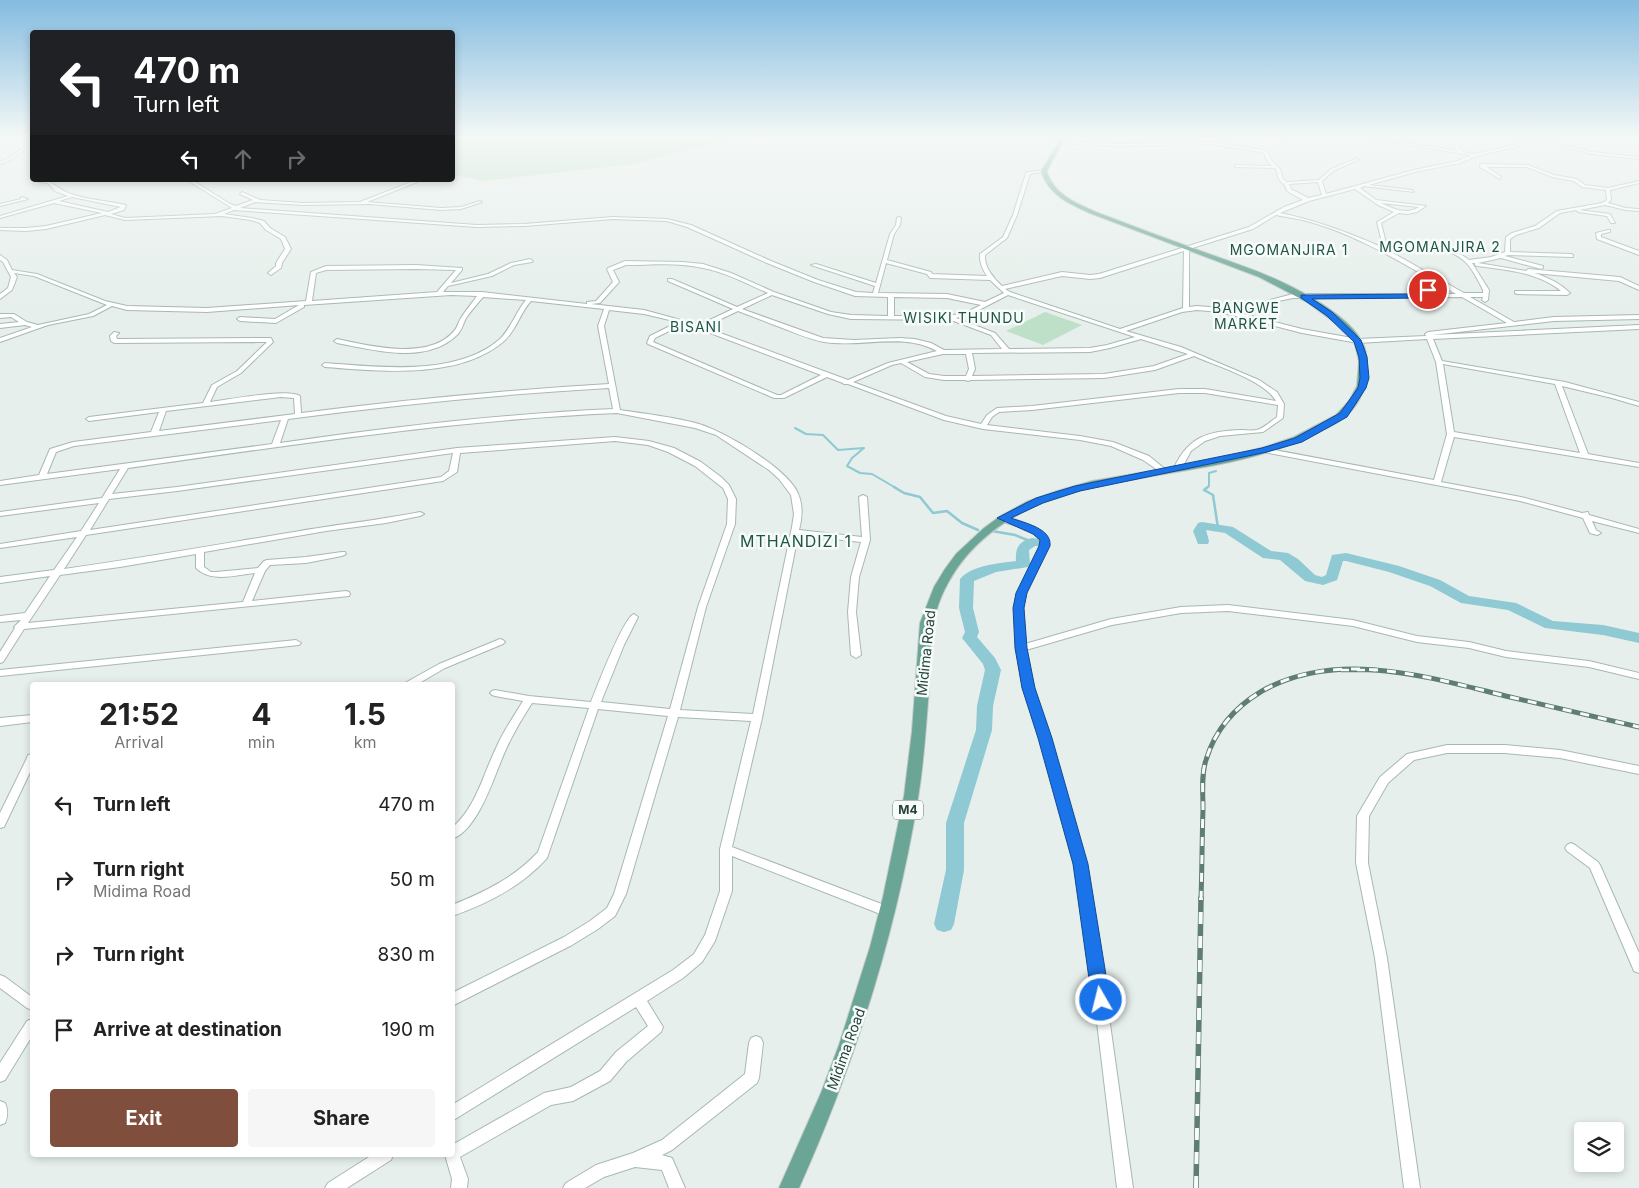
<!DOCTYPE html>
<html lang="en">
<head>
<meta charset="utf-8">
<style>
  body { margin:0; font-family:Inter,sans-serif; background:#f6f6f6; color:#222; height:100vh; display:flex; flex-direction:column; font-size:19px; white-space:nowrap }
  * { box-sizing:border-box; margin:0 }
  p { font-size:16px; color:#767676 }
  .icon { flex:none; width:28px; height:28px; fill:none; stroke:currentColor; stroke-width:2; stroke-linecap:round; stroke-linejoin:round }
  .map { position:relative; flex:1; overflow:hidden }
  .sheet { position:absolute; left:30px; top:682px; width:425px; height:475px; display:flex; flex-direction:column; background:#fff; border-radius:5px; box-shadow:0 2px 8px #0003 }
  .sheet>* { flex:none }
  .banner { position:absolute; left:30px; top:30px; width:425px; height:152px; border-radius:5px; box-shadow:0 2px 8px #0003; background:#202124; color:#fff; overflow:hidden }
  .controls { position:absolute; left:1574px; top:1122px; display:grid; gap:10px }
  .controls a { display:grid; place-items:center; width:50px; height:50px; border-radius:5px; background:#fff; box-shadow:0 2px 8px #0003; font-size:25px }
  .pin { position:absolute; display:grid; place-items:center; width:42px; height:42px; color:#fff; margin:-21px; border:2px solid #fff; border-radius:50%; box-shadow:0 1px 5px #0007 }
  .me { position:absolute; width:55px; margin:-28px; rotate:352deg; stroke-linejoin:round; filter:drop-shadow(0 0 4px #0008) }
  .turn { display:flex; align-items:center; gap:18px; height:105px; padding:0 20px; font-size:22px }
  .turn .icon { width:65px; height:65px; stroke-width:2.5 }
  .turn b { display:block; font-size:35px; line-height:42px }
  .lanes { display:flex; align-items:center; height:48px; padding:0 20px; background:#0003; justify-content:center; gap:25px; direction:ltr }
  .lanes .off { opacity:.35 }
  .eta { display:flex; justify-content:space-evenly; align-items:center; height:85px; text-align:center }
  .eta b { font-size:30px; font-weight:700; line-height:35px }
  .button { display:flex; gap:10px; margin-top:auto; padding:10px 20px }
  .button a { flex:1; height:58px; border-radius:5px; background:#804e3d; color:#fff; font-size:20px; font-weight:700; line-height:58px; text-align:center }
  .button a+a { background:#f6f6f6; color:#222 }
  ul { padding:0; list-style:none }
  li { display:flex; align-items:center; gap:15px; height:75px; padding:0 20px }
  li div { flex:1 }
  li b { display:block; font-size:19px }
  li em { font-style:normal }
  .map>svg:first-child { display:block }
  .green { fill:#bfe0c8 }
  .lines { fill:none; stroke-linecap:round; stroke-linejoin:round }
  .stream-far1 { stroke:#8ec9d4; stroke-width:2 }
  .stream { stroke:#8ec9d4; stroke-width:2.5 }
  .river { fill:#8ec9d4; fill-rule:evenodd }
  .minor-casing { stroke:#a8b8b2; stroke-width:2 }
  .major-casing { stroke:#c2cac8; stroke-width:2 }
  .minor { fill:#fff; fill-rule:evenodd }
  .major { fill:#6aa596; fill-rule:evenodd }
  .rail-far2-casing { stroke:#5f7d75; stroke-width:4.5 }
  .rail-far1-casing { stroke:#5f7d75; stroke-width:5 }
  .rail-casing { stroke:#5f7d75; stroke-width:5.5 }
  .rail-far2 { stroke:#f7fbf9; stroke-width:2.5; stroke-dasharray:8; stroke-linecap:butt }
  .rail-far1 { stroke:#f7fbf9; stroke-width:3; stroke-dasharray:9; stroke-linecap:butt }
  .rail { stroke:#f7fbf9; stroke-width:4; stroke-dasharray:12; stroke-linecap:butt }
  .route { fill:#1a73e8; stroke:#114b97 }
  .labels { text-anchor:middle; stroke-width:5; stroke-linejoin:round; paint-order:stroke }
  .shield { fill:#f7fbf9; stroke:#637a73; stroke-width:1 }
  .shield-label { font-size:12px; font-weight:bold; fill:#24423a }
  .far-quarter-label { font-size:14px; letter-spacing:1px; fill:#1f5548; stroke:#f7fbf9 }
  .street-label { font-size:14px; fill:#24423a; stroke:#f7fbf9 }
  .quarter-label { font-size:16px; letter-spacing:1px; fill:#1f5548; stroke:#f7fbf9 }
</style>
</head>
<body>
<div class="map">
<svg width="1639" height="1188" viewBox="0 0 1639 1188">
  <rect width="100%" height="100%" fill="#e6efeb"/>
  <g class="green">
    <path d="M452 138H734L633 164 484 181 453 175Z"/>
    <path d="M1045 312 1082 325 1043 345 1006 331Z"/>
  </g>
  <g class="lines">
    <g class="stream-far1">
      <path d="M795 428 806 434 823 435 838 450 864 448 852 458 847 466 860 473 872 474 896 488"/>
      <path d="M1206 488 1209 486V473L1216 471"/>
    </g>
    <g class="stream">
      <path d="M894 487 904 493 920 497 933 513 947 511 962 523 978 530"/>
      <path d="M1208 487 1204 490 1213 495 1218 528"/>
      <path d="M992 531 1015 535 1032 542"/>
    </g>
    <g class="river">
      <path d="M1202 522 1233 527 1271 551 1288 553 1298 559 1315 575 1322 577 1326 575 1332 555 1346 553 1399 566 1440 580 1469 596 1516 603 1553 621 1603 625 1639 633V643L1603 635 1545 628 1508 610 1461 603 1430 586 1389 572 1346 561H1343L1337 580 1323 585 1305 581 1280 560 1263 558 1225 533 1206 530 1209 541 1208 544H1198L1193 531 1198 523Z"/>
      <path d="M1032 538 1047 540 1048 543 1047 546H1035L1029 550 1030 564 1028 567 996 572 974 581 973 608 979 632 977 637 995 658 1001 670 993 706 992 730 964 823V870L954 924 951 930 944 932 937 930 934 924 946 870V823L976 730 977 706 985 670 983 664 962 638 965 632 959 608 960 579C972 565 1000 563 1016 561 1015 548 1019 541 1032 538Z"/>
    </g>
    <g class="minor-casing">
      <g id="minor">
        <path d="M1043 138H1049L1060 141 1120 144 1211 142 1263 150 1267 151 1271 160 1280 169 1283 179 1287 182 1319 180 1331 169 1358 158V160L1333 171 1322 181 1326 194 1414 170 1458 161 1471 155 1368 138H1376L1458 151 1454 146 1459 138H1463L1458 146 1462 152 1476 154 1535 140 1532 139 1534 138 1592 152 1639 157V159L1592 154 1540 141 1477 156 1460 163 1415 172 1369 185 1412 190 1414 192 1364 186 1360 188 1376 200 1426 206 1417 212 1407 214 1399 213 1381 223 1386 243 1389 245C1417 244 1446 242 1469 260L1491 257 1505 252 1506 237 1512 233 1535 226 1557 211 1602 203 1607 200 1606 190 1582 187 1574 181 1552 177 1527 167H1487L1501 177 1500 179 1480 167V164L1528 165 1554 175 1577 179 1585 185 1608 188 1639 181V183L1610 190 1611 200 1608 203 1626 208 1639 209V211L1626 210 1605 205 1579 210 1610 214 1615 223H1611L1607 216 1578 212 1576 210 1560 213 1539 228 1516 235 1510 239V252L1571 254 1573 255V257L1508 255 1505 256 1543 266V268L1541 269 1501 258 1478 263 1526 271 1528 269 1620 277 1639 286V290L1619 281 1534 273C1547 277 1560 283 1570 293L1567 295 1517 294 1515 293V291H1561C1538 272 1506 270 1477 266L1475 265V263H1472L1489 290 1488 300 1485 302 1482 300 1483 297H1470L1514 322 1554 317 1639 315V319L1554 321 1432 335 1639 325V329L1433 339 1442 361 1565 382 1639 402V406L1612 398 1562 386 1588 454 1639 463V467L1454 437 1441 482 1521 497 1582 513 1588 512 1589 515 1639 529V533L1592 521 1596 530 1601 533 1597 535 1590 533 1583 518 1520 501 1264 452 1260 450 1264 448 1434 480 1447 434 1436 362 1427 339 1358 343 1302 333 1220 312 1197 310 1182 312 1126 331 1181 347 1259 380 1277 392 1284 404 1283 418 1263 432 1220 436 1205 441 1191 451 1182 468 1178 470 1174 468C1188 437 1208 431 1241 430 1246 430 1252 431 1257 430 1264 428 1271 421 1277 417L1278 405 1205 393H1179L1032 410 999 412 992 417 987 425 1080 436 1113 442 1149 456 1165 469V473H1162L1143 460 1111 446 1080 440 983 429 944 420 848 384H844L843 383 827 377 784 398H774L648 344 647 343 650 336 678 322 644 314 609 310 604 326 620 410C646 414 674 417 699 424 725 432 791 470 799 496 803 507 802 519 799 530L862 537 859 497 863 495 867 497 870 540 859 577 856 612 861 655 856 658 851 655 848 612 851 577 861 542 798 535 762 718 732 847 892 908 894 912 892 916 888 917 732 856V891L715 941 702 962 683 978 647 1001 663 1027 661 1032 626 1062 610 1081 573 1101 551 1105 460 1157 468 1179 467 1188H451L452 1179 445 1155H452V1145L544 1093 571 1087 600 1071 616 1052 648 1026 636 1007 452 1121V1105L673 970 694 954 705 935 720 891V849L751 721 678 717 626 894 615 916 598 929 572 945 452 1006V993L564 937 590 921 607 908 614 894 668 716 598 709 547 858C522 886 487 904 452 916V905C484 892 514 878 538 852L589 708 532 703C523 717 514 732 507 747 495 772 480 829 452 839V828C477 806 483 774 497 746 504 730 514 716 523 701L495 696 492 695 490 693 492 691 495 690 529 696 591 702C597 687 623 618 634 614L638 617 624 645 601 702 670 709 698 607 727 524 728 499 723 488 695 466 668 452 648 445 615 441 460 453 457 472 443 481 86 535 64 569C143 558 221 544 300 531 340 524 380 520 420 512L424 514 420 516 386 523 326 531 204 552V567L211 572H216L258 568 264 561 267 560 306 557 342 552H345L346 554 342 556 306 563 270 565 265 571 252 601 346 591 349 592 350 594 349 596 24 629 3 662 0 663V652L15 628 14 627 21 620 0 622V616L25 613 50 576 0 583V577L54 570 77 537 0 548V544L81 531 99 503 0 516V512L102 498 120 469 0 485V481L39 475 50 449 73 442 151 432 159 412 89 421 86 419 89 417 203 403 212 385 237 371 267 342 114 343 111 341 110 336 114 332 119 333 116 336 117 339 271 338 273 342 272 343 241 373 217 387 210 402C228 400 287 388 300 396L301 413C403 400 506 390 609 384L598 326 604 309 531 301C520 313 516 331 503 342 457 380 380 371 325 367L322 365 325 363C378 367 457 377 500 339 511 328 516 312 526 300L483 297C477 304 471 311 466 318 463 324 462 330 457 335 426 365 374 350 337 343L334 341 337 339C370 346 429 361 454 331 458 327 458 322 461 318 466 310 472 303 477 296L451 295 304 305V307L276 323 240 321 237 319 240 317 275 319 299 305 207 312 127 310 112 306 93 316 48 325 0 342V338L32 327 25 325 0 328V324L19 322 11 317 0 318V314H14L27 322 38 325 89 314 107 305 34 276 14 273 17 277 12 290 0 299V294L8 288 11 277 3 262 0 260V255L7 260 12 270 37 274 105 301 127 306 207 308 306 301 311 272 326 266 416 265 462 268V270L451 283 488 274 511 263 530 259 533 261 532 262 514 265 492 276 448 286 443 292H482L587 304V302L596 301 613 282 607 269 608 268 625 261 683 262 703 264 731 273 774 292 831 312 851 315 888 316V297L855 296 814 282 767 263 687 227 667 221 613 219 524 226 477 227 234 210 224 214 252 218 264 221 270 228 285 237 291 249 282 263 281 268 271 275 268 273 276 266V263L285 249 281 239 266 230 260 223 251 220 222 216 125 220 105 215 46 229 26 231 0 230V228H26L46 226 102 213 54 203 0 218V216L68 196 55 191 48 183 39 182 40 180C53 180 58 190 71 194 88 200 108 201 126 205L124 210 111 214 125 218 215 214 232 208 187 180H192L230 204 236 206 253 200 240 194 242 192 260 200 303 203 360 202 416 180H422L367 202 441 208 461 207 480 201 482 202 461 209 441 210 370 204 303 205 255 202 240 208 477 225 524 224 613 217 667 219 691 225 771 261 818 280 856 292 873 293 875 286 811 265 816 264 876 283 890 234 896 225 897 218 899 217 901 218 900 225 894 234 887 260 931 272 932 274 987 276C983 270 979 262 980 254L1003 237 1013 215 1026 173 1028 172 1044 170 1046 171 1030 174 1017 215 1007 238 985 255C984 267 994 279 1002 286L1062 272 1090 275 1099 274 1249 227 1284 207 1303 200 1287 191C1286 184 1282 184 1279 179 1277 175 1278 172 1275 168L1236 167 1234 166 1236 165 1272 166 1267 160 1264 153 1262 152 1211 144 1120 146 1060 143ZM1318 182 1322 195 1308 198 1291 189 1289 184ZM1355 189 1378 205 1394 212 1377 222 1382 243 1384 245 1379 246C1347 232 1315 220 1280 213L1309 201ZM72 197 121 207 108 212 59 201ZM1381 203 1419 207C1406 215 1394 209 1381 203ZM1276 215C1285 217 1294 218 1303 220 1358 234 1407 266 1456 294H1293L1259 303V305L1293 298 1462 297 1507 323 1428 332 1425 334 1426 336 1358 339 1302 329 1220 308 1197 306 1189 307V249L1253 229ZM1384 248C1412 249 1449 241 1469 266 1475 274 1479 282 1483 290V293H1464ZM1184 251 1183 308 1120 329 1010 292 1005 289 1062 276 1090 279 1100 278ZM886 263 927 274 930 278 990 280 1004 293 985 302 947 294 878 293ZM626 265C651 265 678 262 703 268 725 272 747 284 768 293L737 307 672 279H668V281L733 309 699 325 644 310 591 304 600 303 619 282 613 270ZM416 269 456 270 437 292 312 301 316 273 326 270ZM772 295 828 314 851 319 951 320 991 335 1002 349 944 350 931 343 915 339 900 338 854 340 823 338 742 309ZM1008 295 1135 337 1107 345 1090 348 1009 349 995 333 956 318 973 313ZM894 297 947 298 981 305 969 311 950 316H894ZM738 311C751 316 764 321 777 326 793 332 808 339 824 342 863 348 902 332 937 351L888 363 848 380 704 327ZM683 324 697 328 821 375 781 395H777L653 342 655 338ZM1141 339 1188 354 1154 366 1104 374 972 376 975 369 972 353 1090 352 1110 348ZM943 354H966L969 369 966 376H944L929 374 907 362ZM1194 356C1216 366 1264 380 1276 401L1205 389H1179L1032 406 997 408 987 415 981 424 946 416 853 382 892 365 901 363 925 377 944 380H965L968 381 971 380 1104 378 1155 370ZM1443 364 1555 384 1580 453 1454 432ZM609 388 613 409C501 414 391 427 280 443L288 419C395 405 502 394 609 388ZM281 397 294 398 295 414 159 431 166 411ZM617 413 695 428 716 435 769 470 779 479 791 495 794 514 792 527 753 714 680 710 706 607 735 524 736 499 729 485 721 477 701 462 674 448 649 441 615 437 457 448 177 487 112 494 128 468C291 445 453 420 617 413ZM281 420 272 444 47 474 56 452 74 446ZM453 453 449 471 441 477 90 530 109 499 177 491ZM196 554V568C211 583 236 575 255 573L243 602 28 623 60 575 120 567Z"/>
        <path d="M1288 138H1292L1288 141 1286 140Z"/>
        <path d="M31 142H32V144L11 160 0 164V162L9 158Z"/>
        <path d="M21 197 28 199 0 206V204L21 199Z"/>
        <path d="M1608 230H1610V232L1601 234V237L1639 251V255L1597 239 1596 233Z"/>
        <path d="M999 517C1010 516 1037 526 1044 535 1047 538 1048 542 1048 546L1026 593 1023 608 1025 644 1111 619 1181 607 1228 605 1353 620 1417 636 1469 642 1506 651 1589 661 1639 673V679L1589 667 1506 657 1469 648 1417 642 1353 626 1228 611 1181 613 1112 625 1026 650 1033 688 1050 738 1086 864 1104 981 1133 1188H1117L1092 981 1074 864 1040 738 1023 688 1016 648 1015 608 1018 593 1040 546V540C1031 528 1013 525 999 521L998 519Z"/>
        <path d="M500 639 503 640 505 642 503 644 445 668 416 685H403L405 683 439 664Z"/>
        <path d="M296 640 301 643 299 645 0 676V670Z"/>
        <path d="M32 715V722L0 726V718Z"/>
        <path d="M1447 745H1505L1560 750 1639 766V774L1560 758 1505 753H1447L1414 760 1388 783 1369 816 1368 863 1387 958 1420 1188H1404L1375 958 1356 863 1357 816 1380 777 1407 754Z"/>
        <path d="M32 754V768L4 827 0 828V813L27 758 28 755Z"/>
        <path d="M1571 843 1575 845 1598 862 1600 865 1639 953V973L1634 971 1590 868 1567 851 1565 848 1567 845Z"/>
        <path d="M0 975 5 977 32 997V1010L27 1008 0 988Z"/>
        <path d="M32 1019V1036L5 1080 0 1082V1063L27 1021Z"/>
        <path d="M756 1036 761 1038 763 1043 759 1078 757 1083 672 1150 662 1155 672 1158 685 1188H669L662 1170 635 1167 604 1177 585 1188H563L566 1183 596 1165 633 1153 662 1140 745 1074 749 1043 751 1038Z"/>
        <path d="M0 1101 5 1103C8 1110 8 1116 5 1123L0 1125Z"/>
        <path d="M372 1155H393L391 1160 347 1188H325L328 1183Z"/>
      </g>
    </g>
    <g class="major-casing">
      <path id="major" d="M1061 138H1065L1047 171C1053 194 1076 203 1096 212 1135 227 1173 241 1212 255 1240 265 1268 274 1294 288 1315 299 1351 320 1362 342 1367 350 1367 361 1367 370 1367 389 1357 409 1341 420 1333 426 1324 429 1315 434 1249 466 1175 470 1103 485 1084 489 1065 494 1047 501 1006 517 969 544 948 583 928 619 931 649 929 689 926 725 924 762 918 798 896 933 855 1063 799 1188H779L821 1093 839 1045 870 947 883 897 904 796 912 731 920 623 934 587 945 569 956 554 984 528 999 517 1026 502 1057 491 1092 481 1216 460 1268 446 1294 437 1336 415 1349 401 1357 386 1359 361 1354 341 1338 325 1307 302 1259 277 1092 214C1071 205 1048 195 1041 171Z"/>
    </g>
    <use href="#minor" class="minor"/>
    <use href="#major" class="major"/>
    <g class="rail-far2-casing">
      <path id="rail-far2" d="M1341 670H1376"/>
    </g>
    <g class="rail-far1-casing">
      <path id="rail-far1" d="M1201 900C1202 869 1202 839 1203 809 1203 793 1201 774 1206 760 1215 730 1235 707 1262 691 1339 648 1431 678 1510 697 1553 707 1596 717 1639 727"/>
    </g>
    <g class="rail-casing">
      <path id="rail" d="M1196 1188 1201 898"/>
    </g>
    <use href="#rail-far2" class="rail-far2"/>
    <use href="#rail-far1" class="rail-far1"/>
    <use href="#rail" class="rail"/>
  </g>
  <linearGradient id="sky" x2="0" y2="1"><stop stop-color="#84bce0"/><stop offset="0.45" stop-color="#f4f8f6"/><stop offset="1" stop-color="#f4f8f6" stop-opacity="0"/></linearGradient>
  <rect width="1639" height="304" fill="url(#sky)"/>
  <path class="route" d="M1425 288 1431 290 1423 298 1312 299 1332 312 1361 340 1367 357 1369 378 1366 388 1347 417 1302 442 1267 452 1080 491 1043 503 1011 518C1024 523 1052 528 1050 546L1027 593 1024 608 1027 648 1035 688 1052 738 1088 864 1110 1000 1107 1006 1101 1008 1095 1006 1092 1000 1073 864 1038 738 1022 688 1015 648 1013 608 1016 593 1039 546 1040 540 1033 534 997 518 1036 498 1075 486 1262 448 1295 438 1340 413 1358 388 1360 378 1359 357 1354 342 1326 315 1301 298V295L1421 294Z"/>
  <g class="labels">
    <rect class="shield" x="893" y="800.5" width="30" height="19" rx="4"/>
    <g class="shield-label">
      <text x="908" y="814">M4</text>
    </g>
    <g class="far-quarter-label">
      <text x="1440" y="252">MGOMANJIRA 2</text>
      <text x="1289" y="255">MGOMANJIRA 1</text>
      <text x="1246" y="313">BANGWE<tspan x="1246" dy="16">MARKET</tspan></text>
      <text x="964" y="323">WISIKI THUNDU</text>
      <text x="696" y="332">BISANI</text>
    </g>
    <g class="street-label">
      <text transform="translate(926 653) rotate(-84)" y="5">Midima Road</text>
      <text transform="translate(846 1049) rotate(-70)" y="5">Midima Road</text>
    </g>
    <g class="quarter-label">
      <text x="796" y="547">MTHANDIZI 1</text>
    </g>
  </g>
</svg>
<div class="controls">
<a><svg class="icon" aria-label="layers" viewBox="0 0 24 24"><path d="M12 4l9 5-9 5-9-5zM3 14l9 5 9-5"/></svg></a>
</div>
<div class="pin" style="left:1428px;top:290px;background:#d93025"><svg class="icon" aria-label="arrive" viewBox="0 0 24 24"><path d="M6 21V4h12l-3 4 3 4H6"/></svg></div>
<svg class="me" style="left:1101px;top:1000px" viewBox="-20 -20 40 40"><circle r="17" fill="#1a73e8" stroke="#fff" stroke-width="3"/><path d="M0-11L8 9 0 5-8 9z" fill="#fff"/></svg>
<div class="banner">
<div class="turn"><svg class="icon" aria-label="left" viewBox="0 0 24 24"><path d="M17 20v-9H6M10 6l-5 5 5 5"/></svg><div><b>470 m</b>Turn left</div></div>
<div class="lanes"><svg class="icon" aria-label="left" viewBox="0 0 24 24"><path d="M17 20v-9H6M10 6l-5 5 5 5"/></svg><svg class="icon off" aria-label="ahead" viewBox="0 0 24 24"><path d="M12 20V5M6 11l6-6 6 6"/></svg><svg class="icon off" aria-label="right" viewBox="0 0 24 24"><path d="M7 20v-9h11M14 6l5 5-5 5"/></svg></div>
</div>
<section class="sheet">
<div class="eta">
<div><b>21:52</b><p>Arrival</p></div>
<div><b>4</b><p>min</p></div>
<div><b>1.5</b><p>km</p></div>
</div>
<ul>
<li><svg class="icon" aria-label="left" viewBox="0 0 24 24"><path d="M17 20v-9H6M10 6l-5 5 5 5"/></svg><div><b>Turn left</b></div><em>470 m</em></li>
<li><svg class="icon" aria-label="right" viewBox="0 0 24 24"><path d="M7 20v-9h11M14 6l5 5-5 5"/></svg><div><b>Turn right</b><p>Midima Road</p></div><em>50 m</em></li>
<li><svg class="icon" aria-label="right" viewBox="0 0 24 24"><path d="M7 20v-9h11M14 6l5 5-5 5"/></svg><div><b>Turn right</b></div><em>830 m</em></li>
<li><svg class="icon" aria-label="arrive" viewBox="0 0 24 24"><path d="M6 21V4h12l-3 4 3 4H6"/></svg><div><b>Arrive at destination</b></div><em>190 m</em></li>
</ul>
<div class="button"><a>Exit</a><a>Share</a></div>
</section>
</div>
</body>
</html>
